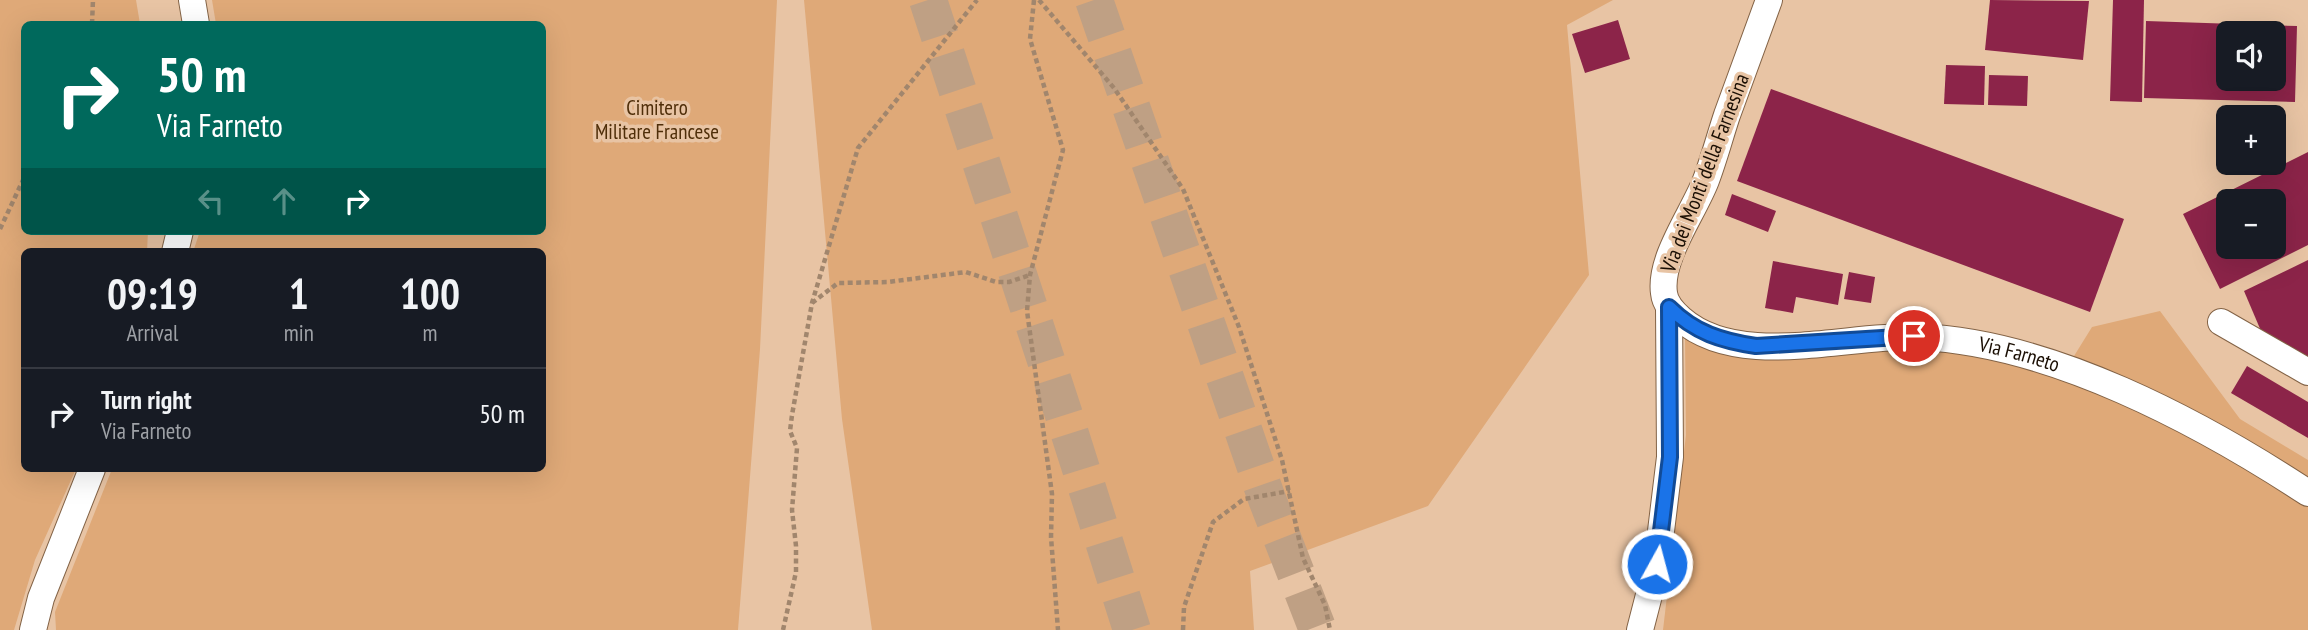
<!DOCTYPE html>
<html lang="en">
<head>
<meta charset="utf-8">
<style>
  body { margin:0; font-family:"PT Sans Narrow",sans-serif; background:#20242c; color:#f1f3f6; height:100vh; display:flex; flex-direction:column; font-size:26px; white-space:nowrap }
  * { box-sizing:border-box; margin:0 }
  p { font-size:23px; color:#9ea1a6 }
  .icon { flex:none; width:38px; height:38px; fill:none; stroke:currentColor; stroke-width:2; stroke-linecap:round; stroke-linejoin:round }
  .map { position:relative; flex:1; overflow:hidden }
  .panel { position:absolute; left:21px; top:248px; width:525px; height:224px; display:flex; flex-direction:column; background:#171b24; border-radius:10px; box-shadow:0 7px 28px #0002 }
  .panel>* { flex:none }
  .hud { position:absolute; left:21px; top:21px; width:525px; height:214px; border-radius:10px; box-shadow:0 7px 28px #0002; background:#00695c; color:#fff; overflow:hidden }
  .tools { position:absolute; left:2216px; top:21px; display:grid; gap:14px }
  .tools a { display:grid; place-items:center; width:70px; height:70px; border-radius:10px; background:#171b24; box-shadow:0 7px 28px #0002; font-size:35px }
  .pin { position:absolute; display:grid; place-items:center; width:60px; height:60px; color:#fff; margin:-30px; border:4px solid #fff; border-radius:50%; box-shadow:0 2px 7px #0007 }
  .me { position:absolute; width:77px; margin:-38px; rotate:7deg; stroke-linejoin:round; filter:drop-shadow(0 0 5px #0008) }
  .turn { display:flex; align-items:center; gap:24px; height:147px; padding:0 21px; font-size:32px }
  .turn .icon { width:91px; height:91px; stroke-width:2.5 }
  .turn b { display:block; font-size:49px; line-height:60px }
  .lanes { display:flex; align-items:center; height:66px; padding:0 21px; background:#0003; justify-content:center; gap:35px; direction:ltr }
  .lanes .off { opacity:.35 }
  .eta { display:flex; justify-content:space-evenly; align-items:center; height:119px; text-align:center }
  .eta b { font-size:42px; font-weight:700; line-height:49px }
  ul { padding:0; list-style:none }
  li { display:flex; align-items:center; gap:21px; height:91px; padding:0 21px; border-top:2px solid #363941 }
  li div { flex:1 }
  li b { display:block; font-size:26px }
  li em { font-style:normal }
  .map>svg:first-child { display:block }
  .green { fill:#dfa978 }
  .building { fill:#8c2449; fill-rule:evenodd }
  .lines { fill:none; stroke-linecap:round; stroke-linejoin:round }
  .trunk-tunnel { stroke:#bfa084; stroke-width:38; stroke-dasharray:38 19; stroke-linecap:butt }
  .minor-casing { stroke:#836346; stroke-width:28 }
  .path { stroke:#a1866d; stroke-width:4.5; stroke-dasharray:5 3.5; stroke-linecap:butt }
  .minor { stroke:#fff; stroke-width:26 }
  .route-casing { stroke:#114b97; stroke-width:18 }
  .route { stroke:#1a73e8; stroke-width:12 }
  .labels { text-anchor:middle; stroke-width:7; stroke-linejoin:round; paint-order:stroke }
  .park-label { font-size:21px; fill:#4f2e09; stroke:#e8c4a4 }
  .street-label { font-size:21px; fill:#1b0f04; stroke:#e8c4a4 }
</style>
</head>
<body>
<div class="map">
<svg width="2308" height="630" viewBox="0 0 2308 630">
  <rect width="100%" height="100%" fill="#e8c4a4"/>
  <g class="green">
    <path d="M0 0H136L140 24H24V231H148L147 252H24V469H76L35 560 14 630H0Z"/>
    <path d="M212 0H777L760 349 738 630H56L55 612 112 469H542V252H193L200 231H542V24H216Z"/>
    <path d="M804 0H1613L1567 25 1589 275 1428 506 1250 571 1254 630H872L842 419Z"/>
    <path d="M2160 311 2240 419 2308 460V630H1663L1686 435 1685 336 1981 350 2061 377 2092 327Z"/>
  </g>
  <g class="building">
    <path d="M1990 0 2089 1 2083 60 1985 50Z"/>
    <path d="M2113 0H2144L2142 102 2110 101Z"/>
    <path d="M1618 20 1630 59 1585 73 1572 34Z"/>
    <path d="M2146 21 2297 26 2295 102 2144 98ZM2228 33H2273V79H2228Z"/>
    <path d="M1946 65 1985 66 1984 105 1944 104Z"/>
    <path d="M1989 75 2028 76 2027 106 1988 105Z"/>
    <path d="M1771 89 2124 219 2090 312 1737 181Z"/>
    <path d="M2308 152V245L2220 289 2183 214ZM2228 201H2273V247H2228Z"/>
    <path d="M1732 194 1776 211 1768 232 1725 215Z"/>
    <path d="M2308 260V358L2261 331 2244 291Z"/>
    <path d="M1773 261 1843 274 1838 305 1796 297 1793 313 1765 308Z"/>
    <path d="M1849 272 1875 277 1871 303 1844 299Z"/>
    <path d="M2247 366 2308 402V438L2231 393Z"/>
  </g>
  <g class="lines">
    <g class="trunk-tunnel">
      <path d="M928 0 1063 412 1132 630"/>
      <path d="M1094 0 1267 499 1318 630"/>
    </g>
    <g class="minor-casing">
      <g id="minor">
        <path d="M192 0 196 24"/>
        <path id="s1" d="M1769 0C1755 38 1741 76 1727 115 1720 136 1714 159 1706 180 1694 212 1659 258 1664 293 1665 304 1673 312 1681 319 1739 370 1848 334 1919 337 2050 342 2200 422 2308 493"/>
        <path d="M175 252 180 231"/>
        <path d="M2221 322 2308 372"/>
        <path d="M33 630 41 598 92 469"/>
        <path d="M1640 630 1657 564 1670 457 1669 307"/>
      </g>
    </g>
    <g class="path">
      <path d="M1034 0 1030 39 1063 150 1030 275 1027 311 1052 494 1051 537 1058 630"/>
      <path d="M1039 0 1114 88 1183 189 1239 327 1282 460 1303 558 1325 605 1330 630"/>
      <path d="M92 24 93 0"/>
      <path d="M0 229 24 178"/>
      <path d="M812 303 838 283 888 282 966 272 996 282H1009L1030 275"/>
      <path d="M783 630 796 572V546L792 510 797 448 790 431 792 415 812 303 858 148 977 0"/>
      <path d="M1183 630 1184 607 1213 522 1244 499 1290 491"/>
    </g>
    <use href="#minor" class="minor"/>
  </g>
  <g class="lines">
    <g class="route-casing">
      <path id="route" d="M1657 564 1670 457 1669 307C1695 333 1722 341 1756 346L1914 336"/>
    </g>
    <use href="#route" class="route"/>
  </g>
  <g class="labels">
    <g class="park-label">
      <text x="657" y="115">Cimitero<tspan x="657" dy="24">Militare Francese</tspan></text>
    </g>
    <g class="street-label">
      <text transform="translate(1705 173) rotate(-69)" y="7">Via dei Monti della Farnesina</text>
      <text dy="7" stroke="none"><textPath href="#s1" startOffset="691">Via Farneto</textPath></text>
    </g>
  </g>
</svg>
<div class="tools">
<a><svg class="icon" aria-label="sound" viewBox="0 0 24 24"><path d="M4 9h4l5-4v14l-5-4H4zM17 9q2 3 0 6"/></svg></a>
<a>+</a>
<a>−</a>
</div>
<div class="pin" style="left:1914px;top:336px;background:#d93025"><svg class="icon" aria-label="arrive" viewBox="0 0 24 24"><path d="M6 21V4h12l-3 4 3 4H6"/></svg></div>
<svg class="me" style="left:1657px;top:564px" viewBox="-20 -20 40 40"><circle r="17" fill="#1a73e8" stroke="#fff" stroke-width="3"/><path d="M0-11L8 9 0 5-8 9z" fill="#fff"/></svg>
<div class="hud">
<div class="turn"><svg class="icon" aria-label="right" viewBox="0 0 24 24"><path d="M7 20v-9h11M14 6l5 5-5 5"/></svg><div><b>50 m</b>Via Farneto</div></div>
<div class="lanes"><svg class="icon off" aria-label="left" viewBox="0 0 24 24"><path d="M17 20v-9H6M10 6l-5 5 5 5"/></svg><svg class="icon off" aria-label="ahead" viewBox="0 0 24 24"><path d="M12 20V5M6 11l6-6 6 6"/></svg><svg class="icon" aria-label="right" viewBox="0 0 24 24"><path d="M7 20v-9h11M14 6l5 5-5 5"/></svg></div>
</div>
<section class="panel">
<div class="eta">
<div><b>09:19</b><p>Arrival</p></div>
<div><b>1</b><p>min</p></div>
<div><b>100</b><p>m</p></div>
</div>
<ul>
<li><svg class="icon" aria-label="right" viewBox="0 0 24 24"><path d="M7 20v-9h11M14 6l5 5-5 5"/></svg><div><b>Turn right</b><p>Via Farneto</p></div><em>50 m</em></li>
</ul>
</section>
</div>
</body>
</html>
